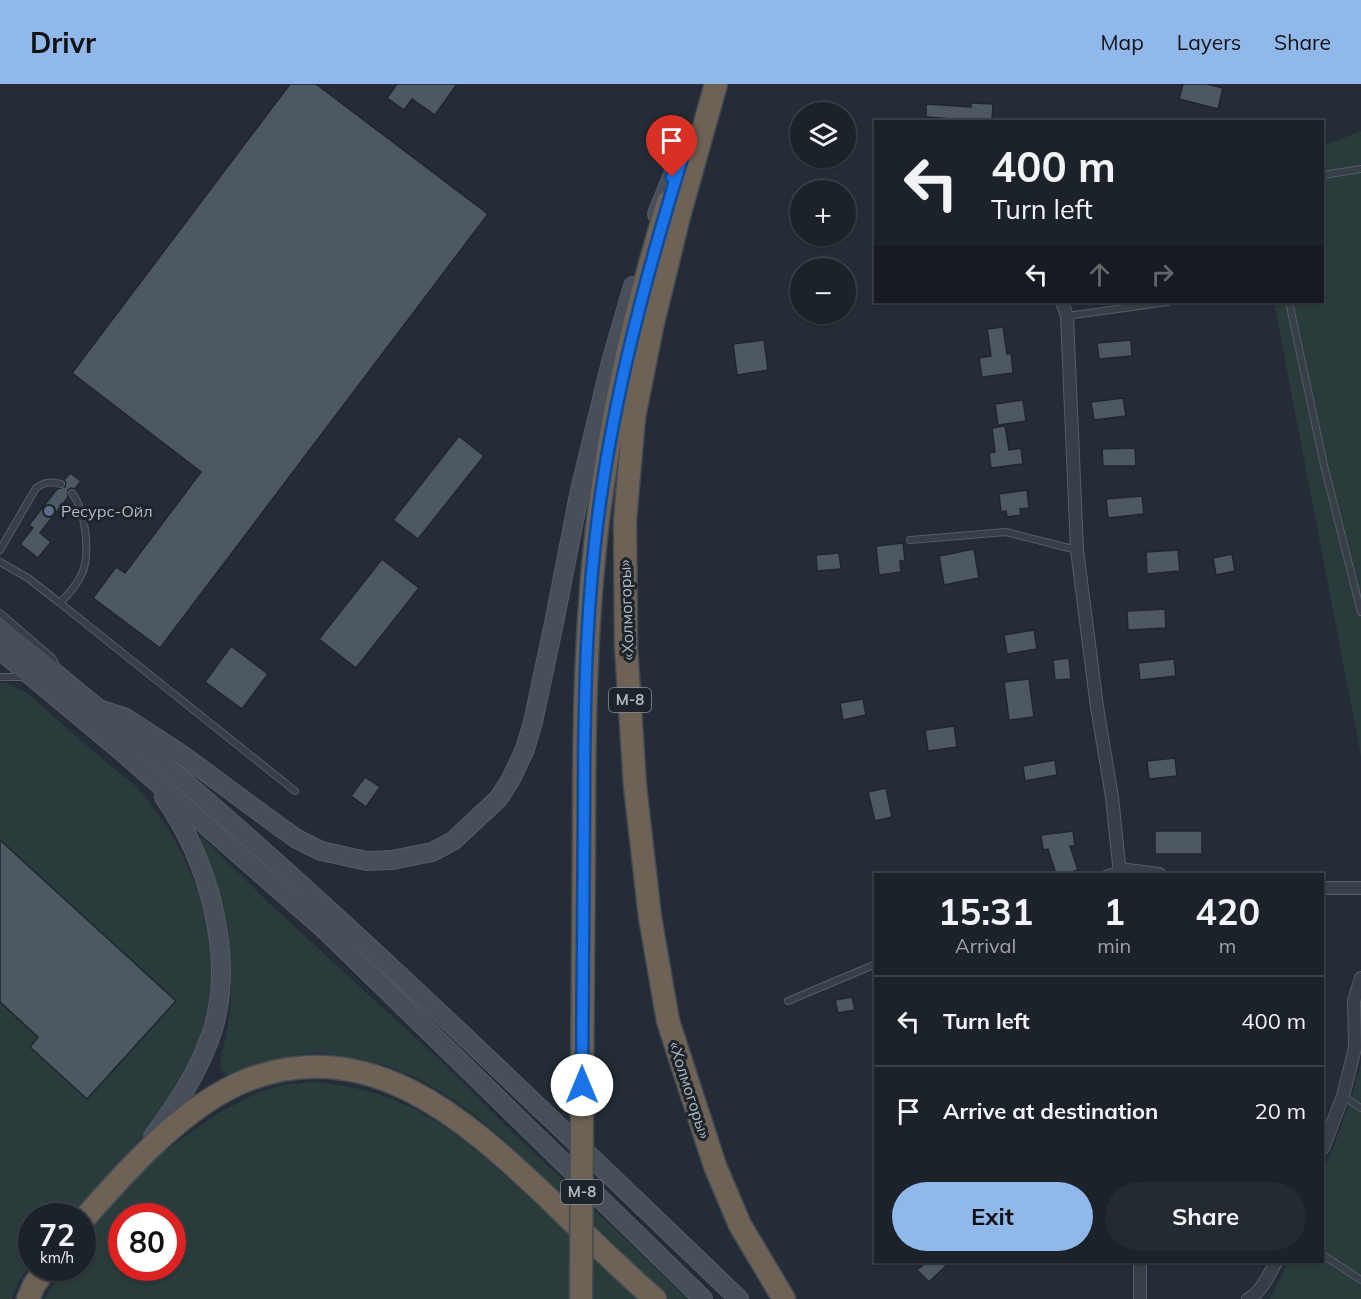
<!DOCTYPE html>
<html lang="en">
<head>
<meta charset="utf-8">
<style>
  body { margin:0; font-family:Mulish,sans-serif; background:#242a31; color:#f1f3f6; height:100vh; display:flex; flex-direction:column; font-size:22px; white-space:nowrap }
  * { box-sizing:border-box; margin:0 }
  p { font-size:20px; color:#a0a4a8 }
  .icon { flex:none; width:33px; height:33px; fill:none; stroke:currentColor; stroke-width:2; stroke-linecap:round; stroke-linejoin:round }
  .map { position:relative; flex:1; overflow:hidden }
  .drawer { position:absolute; left:874px; top:789px; width:450px; height:390px; display:flex; flex-direction:column; background:#1b2229; border-radius:0px; box-shadow:0 2px 4px #0004,0 0 0 2px #393f46 }
  .drawer>* { flex:none }
  .hud { position:absolute; left:874px; top:36px; width:450px; height:183px; border-radius:0px; box-shadow:0 2px 4px #0004,0 0 0 2px #393f46; background:#1b2229; color:#f1f3f6; overflow:hidden }
  .controls { position:absolute; left:790px; top:18px; display:grid; gap:12px }
  .controls a { display:grid; place-items:center; width:66px; height:66px; border-radius:50%; background:#1b2229; box-shadow:0 2px 4px #0004,0 0 0 2px #393f46; font-size:30px }
  .speed { position:absolute; left:18px; top:1119px; display:flex; gap:12px; font-size:30px; font-weight:700; text-align:center }
  .speed>* { display:grid; place-content:center; width:78px; height:78px; border-radius:50%; background:#1b2229; box-shadow:0 2px 4px #0004,0 0 0 2px #393f46; line-height:1 }
  .speed small { font-size:15px; font-weight:400 }
  .speed .limit { border:9px solid #d22; background:#fff; color:#111 }
  .pin { position:absolute; display:grid; place-items:center; width:51px; height:51px; color:#fff; margin:-62px -26px; border-radius:50% 50% 50% 0; rotate:-45deg; box-shadow:0 0 6px #0007 }
  .pin .icon { rotate:45deg }
  .me { position:absolute; width:66px; margin:-33px; rotate:0deg; stroke-linejoin:round; filter:drop-shadow(0 0 4px #0008) }
  .turn { display:flex; align-items:center; gap:21px; height:126px; padding:0 18px; font-size:27px }
  .turn .icon { width:78px; height:78px; stroke-width:2.5 }
  .turn b { display:block; font-size:42px; line-height:51px }
  .lanes { display:flex; align-items:center; height:57px; padding:0 18px; background:#0003; justify-content:center; gap:30px; direction:ltr }
  .lanes .off { opacity:.35 }
  .eta { display:flex; justify-content:space-evenly; align-items:center; height:102px; text-align:center }
  .eta b { font-size:36px; font-weight:700; line-height:42px }
  .primary-button { display:flex; gap:12px; margin-top:auto; padding:12px 18px }
  .primary-button a { flex:1; height:69px; border-radius:36px; background:#90b8eb; color:#111; font-size:24px; font-weight:700; line-height:69px; text-align:center }
  .primary-button a+a { background:#242a31; color:#f1f3f6 }
  ul { padding:0; list-style:none }
  li { display:flex; align-items:center; gap:18px; height:90px; padding:0 18px; border-top:2px solid #393f46 }
  li div { flex:1 }
  li b { display:block; font-size:22px }
  li em { font-style:normal }
  header { display:flex; align-items:center; gap:36px; box-sizing:border-box; height:84px; padding:0 30px; background:#90b8eb; color:#111 }
  header strong { font-size:28px }
  nav { display:flex; gap:33px; margin-inline-start:auto; font-size:21px }
  .map>svg:first-child { display:block }
  .green { fill:#293b3a; fill-rule:evenodd }
  .building { fill:#4d5862; stroke:#1f262e; stroke-width:1.5 }
  .lines { fill:none; stroke-linecap:round; stroke-linejoin:round }
  .lane-casing { stroke:#555d65; stroke-width:8 }
  .street-casing { stroke:#555d65; stroke-width:14 }
  .secondary-casing { stroke:#555d65; stroke-width:20 }
  .highway-casing { stroke:#424a52; stroke-width:25 }
  .lane { stroke:#373f48; stroke-width:6 }
  .street { stroke:#373f48; stroke-width:12 }
  .secondary { stroke:#464f5a; stroke-width:18 }
  .highway { stroke:#6d6255; stroke-width:22 }
  .highway-bridge-casing { stroke:#424a52; stroke-width:25; stroke-linecap:butt }
  .highway-bridge { stroke:#6d6255; stroke-width:22 }
  .route-casing { stroke:#114b97; stroke-width:15 }
  .route { stroke:#1a73e8; stroke-width:10 }
  .service-dot { fill:#5c6f8a; stroke:#1d242c; stroke-width:2 }
  .labels { text-anchor:middle; stroke-width:6; stroke-linejoin:round; paint-order:stroke }
  .shield { fill:#1d242c; stroke:#858d96; stroke-width:1.5 }
  .shield-label { font-size:15px; font-weight:bold; fill:#b2bac4 }
  .poi-label { font-size:16px; fill:#b2bac4; stroke:#1d242c; text-anchor:start }
  .street-label { font-size:16px; fill:#b2bac4; stroke:#1d242c }
</style>
</head>
<body>
<header>
<strong>Drivr</strong>
<nav><a>Map</a><a>Layers</a><a>Share</a></nav>
</header>
<div class="map">
<svg width="1361" height="1215" viewBox="0 0 1361 1215">
  <rect width="100%" height="100%" fill="#242d37"/>
  <g class="green">
    <path d="M1361 47V672L1274 218H1323V62Z"/>
    <path d="M0 599H7L27 609C53 632 79 655 105 677 117 688 133 698 143 710 216 801 237 910 172 1012 143 1057 104 1093 69 1132H32L31 1180 19 1197 12 1215H0Z"/>
    <path d="M198 749 271 821 443 979 508 1044 688 1215H669C649 1198 629 1182 611 1164 536 1090 459 988 348 973 338 972 327 969 316 969 286 971 257 981 228 991L223 989 221 985 220 977 227 948 231 916V877L228 844 212 785Z"/>
    <path d="M1361 979V1215H1270L1288 1178H1323V1090L1351 1016Z"/>
    <path d="M315 998C344 1001 372 1006 399 1018 451 1040 494 1081 535 1119 570 1151 605 1183 640 1215H45L62 1184H82L83 1155 123 1106 165 1067 218 1029 259 1008 286 1000ZM122 1132H172V1184H122Z"/>
  </g>
  <g class="building">
    <path d="M290 0H316L488 130 160 564 93 514 116 483 125 489 201 388 72 289Z"/>
    <path d="M397 0H457L435 31 412 15 404 26 387 14Z"/>
    <path d="M1183 0H1206L1223 4 1218 25 1179 15Z"/>
    <path d="M971 19 993 20 992 38 926 33V20L971 23Z"/>
    <path d="M1003 243 1007 270 1011 269 1013 289 982 293 979 274 991 272 987 245Z"/>
    <path d="M764 256 768 286 737 291 733 260Z"/>
    <path d="M1131 256 1132 272 1099 275 1097 259Z"/>
    <path d="M1123 314 1126 332 1094 336 1091 318Z"/>
    <path d="M1023 316 1026 337 998 341 995 320Z"/>
    <path d="M1005 342 1009 366 1021 364 1023 380 991 384 989 369 995 368 992 344Z"/>
    <path d="M459 352 484 372 418 455 393 436Z"/>
    <path d="M1135 364 1136 382H1103L1102 365Z"/>
    <path d="M70 389 81 397 75 405 71 404 68 406V413L40 449 51 458 38 474 20 460 33 444 29 441 57 405 65 403 66 399 64 396Z"/>
    <path d="M1027 406 1029 424 1020 425 1021 431 1007 433 1006 427 1001 428 999 410Z"/>
    <path d="M1142 412 1144 430 1108 434 1106 415Z"/>
    <path d="M903 459 905 477H900L901 488 879 491 876 462Z"/>
    <path d="M974 465 979 494 944 501 939 472Z"/>
    <path d="M1178 466 1180 487 1147 490 1146 468Z"/>
    <path d="M839 469 841 485 817 487 816 471Z"/>
    <path d="M1232 470 1235 487 1216 491 1213 474Z"/>
    <path d="M382 475 419 504 356 584 319 555Z"/>
    <path d="M1165 525 1166 544 1128 546 1127 527Z"/>
    <path d="M1034 546 1037 565 1007 570 1004 551Z"/>
    <path d="M231 562 268 590 242 625 205 598Z"/>
    <path d="M1069 574 1071 595 1055 596 1053 576Z"/>
    <path d="M1174 575 1176 592 1140 596 1138 579Z"/>
    <path d="M1029 595 1034 633 1009 636 1004 598Z"/>
    <path d="M863 615 866 631 843 636 840 619Z"/>
    <path d="M954 642 957 663 928 667 925 646Z"/>
    <path d="M1175 674 1177 692 1149 695 1147 677Z"/>
    <path d="M1055 676 1057 691 1025 697 1023 682Z"/>
    <path d="M365 693 380 703 366 723 351 712Z"/>
    <path d="M886 704 892 733 875 737 868 708Z"/>
    <path d="M1073 747 1075 762H1070L1078 786 1065 790H1056L1048 765 1043 766 1041 751Z"/>
    <rect x="1155" y="747" width="47" height="23"/>
    <path d="M0 756 176 917 87 1015 30 963 38 953 0 918Z"/>
    <path d="M852 913 855 926 838 929 835 916Z"/>
    <path d="M926 1178H950L929 1198 917 1186Z"/>
  </g>
  <g class="lines">
    <g class="lane-casing">
      <g id="lane">
        <path d="M1323 91 1361 85"/>
        <path d="M1289 218 1324 381 1361 528"/>
        <path d="M1067 232 1168 218"/>
        <path d="M910 456 1006 448 1077 466"/>
        <path d="M0 466 36 404C45 398 50 397 61 400"/>
        <path d="M0 478 28 494 60 519C68 511 75 503 81 492 91 472 86 427 72 409"/>
        <path d="M60 519 295 707"/>
        <path d="M0 529 52 574 57 583"/>
        <path d="M0 593H23"/>
        <path d="M1105 790 1120 785"/>
        <path d="M788 917 876 880"/>
        <path d="M1343 1012 1361 1024"/>
        <path d="M1323 1171 1361 1196"/>
      </g>
    </g>
    <g class="street-casing">
      <g id="street">
        <path d="M1062 218 1067 232 1077 466 1097 623 1112 713 1120 790"/>
        <path d="M1120 785 1159 790"/>
        <path d="M1323 804H1361"/>
        <path d="M1323 1064 1343 1012 1355 964 1354 917 1361 894"/>
        <path d="M1140 1215V1178"/>
        <path d="M1248 1215C1262 1208 1269 1190 1276 1178"/>
      </g>
    </g>
    <g class="secondary-casing">
      <g id="secondary">
        <path d="M657 130 689 51"/>
        <path d="M0 545C262 751 499 985 739 1215"/>
        <path d="M0 566 120 666 325 846 703 1215"/>
        <path d="M99 625 126 634 181 670 280 743 297 755 321 767 367 777 392 776 432 768 453 757 499 714 511 695 525 665 533 638 554 539 580 406 611 278 633 202"/>
        <path d="M153 1053C178 1019 200 986 213 945 235 870 208 776 164 713"/>
      </g>
    </g>
    <g class="highway-casing">
      <g id="highway">
        <path d="M716 0 679 132 652 243 634 333 625 436 626 562 635 702 650 833 668 937 715 1082 740 1141 784 1215"/>
        <path d="M582 1001C583 918 583 835 584 752 584 656 585 559 595 463 607 347 634 229 668 118"/>
        <path d="M82 1137C126 1087 184 1021 247 996 368 949 464 1034 546 1112 582 1147 617 1182 655 1215"/>
        <path d="M28 1215 34 1201 46 1184"/>
      </g>
    </g>
    <use href="#lane" class="lane"/>
    <use href="#street" class="street"/>
    <use href="#secondary" class="secondary"/>
    <use href="#highway" class="highway"/>
    <g class="highway-bridge-casing">
      <path id="highway-bridge" d="M581 1215 582 1001"/>
    </g>
    <use href="#highway-bridge" class="highway-bridge"/>
  </g>
  <g class="lines">
    <g class="route-casing">
      <path id="route" d="M582 1001C583 908 583 815 584 721 584 613 586 505 603 398 621 280 654 165 689 51L672 93"/>
    </g>
    <use href="#route" class="route"/>
  </g>
  <circle class="service-dot" cx="49" cy="427" r="6"/>
  <g class="labels">
    <g class="shield">
      <rect x="609" y="604" width="42" height="24" rx="4.5"/>
      <rect x="561" y="1096" width="42" height="24" rx="4.5"/>
    </g>
    <g class="shield-label">
      <text x="630" y="621">М-8</text>
      <text x="582" y="1113">М-8</text>
    </g>
    <g class="poi-label">
      <text x="61" y="433">Ресурс-Ойл</text>
    </g>
    <g class="street-label">
      <text transform="translate(626 526) rotate(-92)" y="6">«Холмогоры»</text>
      <text transform="translate(690 1006) rotate(72)" y="6">«Холмогоры»</text>
    </g>
  </g>
</svg>
<div class="controls">
<a><svg class="icon" aria-label="layers" viewBox="0 0 24 24"><path d="M12 4l9 5-9 5-9-5zM3 14l9 5 9-5"/></svg></a>
<a>+</a>
<a>−</a>
</div>
<div class="speed"><div>72<small>km/h</small></div><div class="limit">80</div></div>
<div class="pin" style="left:672px;top:93px;background:#d93025"><svg class="icon" aria-label="arrive" viewBox="0 0 24 24"><path d="M6 21V4h12l-3 4 3 4H6"/></svg></div>
<svg class="me" style="left:582px;top:1001px" viewBox="-20 -20 40 40"><circle r="19" fill="#fff"/><path d="M0-13L10 11 0 6-10 11z" fill="#1a73e8"/></svg>
<div class="hud">
<div class="turn"><svg class="icon" aria-label="left" viewBox="0 0 24 24"><path d="M17 20v-9H6M10 6l-5 5 5 5"/></svg><div><b>400 m</b>Turn left</div></div>
<div class="lanes"><svg class="icon" aria-label="left" viewBox="0 0 24 24"><path d="M17 20v-9H6M10 6l-5 5 5 5"/></svg><svg class="icon off" aria-label="ahead" viewBox="0 0 24 24"><path d="M12 20V5M6 11l6-6 6 6"/></svg><svg class="icon off" aria-label="right" viewBox="0 0 24 24"><path d="M7 20v-9h11M14 6l5 5-5 5"/></svg></div>
</div>
<section class="drawer">
<div class="eta">
<div><b>15:31</b><p>Arrival</p></div>
<div><b>1</b><p>min</p></div>
<div><b>420</b><p>m</p></div>
</div>
<ul>
<li><svg class="icon" aria-label="left" viewBox="0 0 24 24"><path d="M17 20v-9H6M10 6l-5 5 5 5"/></svg><div><b>Turn left</b></div><em>400 m</em></li>
<li><svg class="icon" aria-label="arrive" viewBox="0 0 24 24"><path d="M6 21V4h12l-3 4 3 4H6"/></svg><div><b>Arrive at destination</b></div><em>20 m</em></li>
</ul>
<div class="primary-button"><a>Exit</a><a>Share</a></div>
</section>
</div>
</body>
</html>
